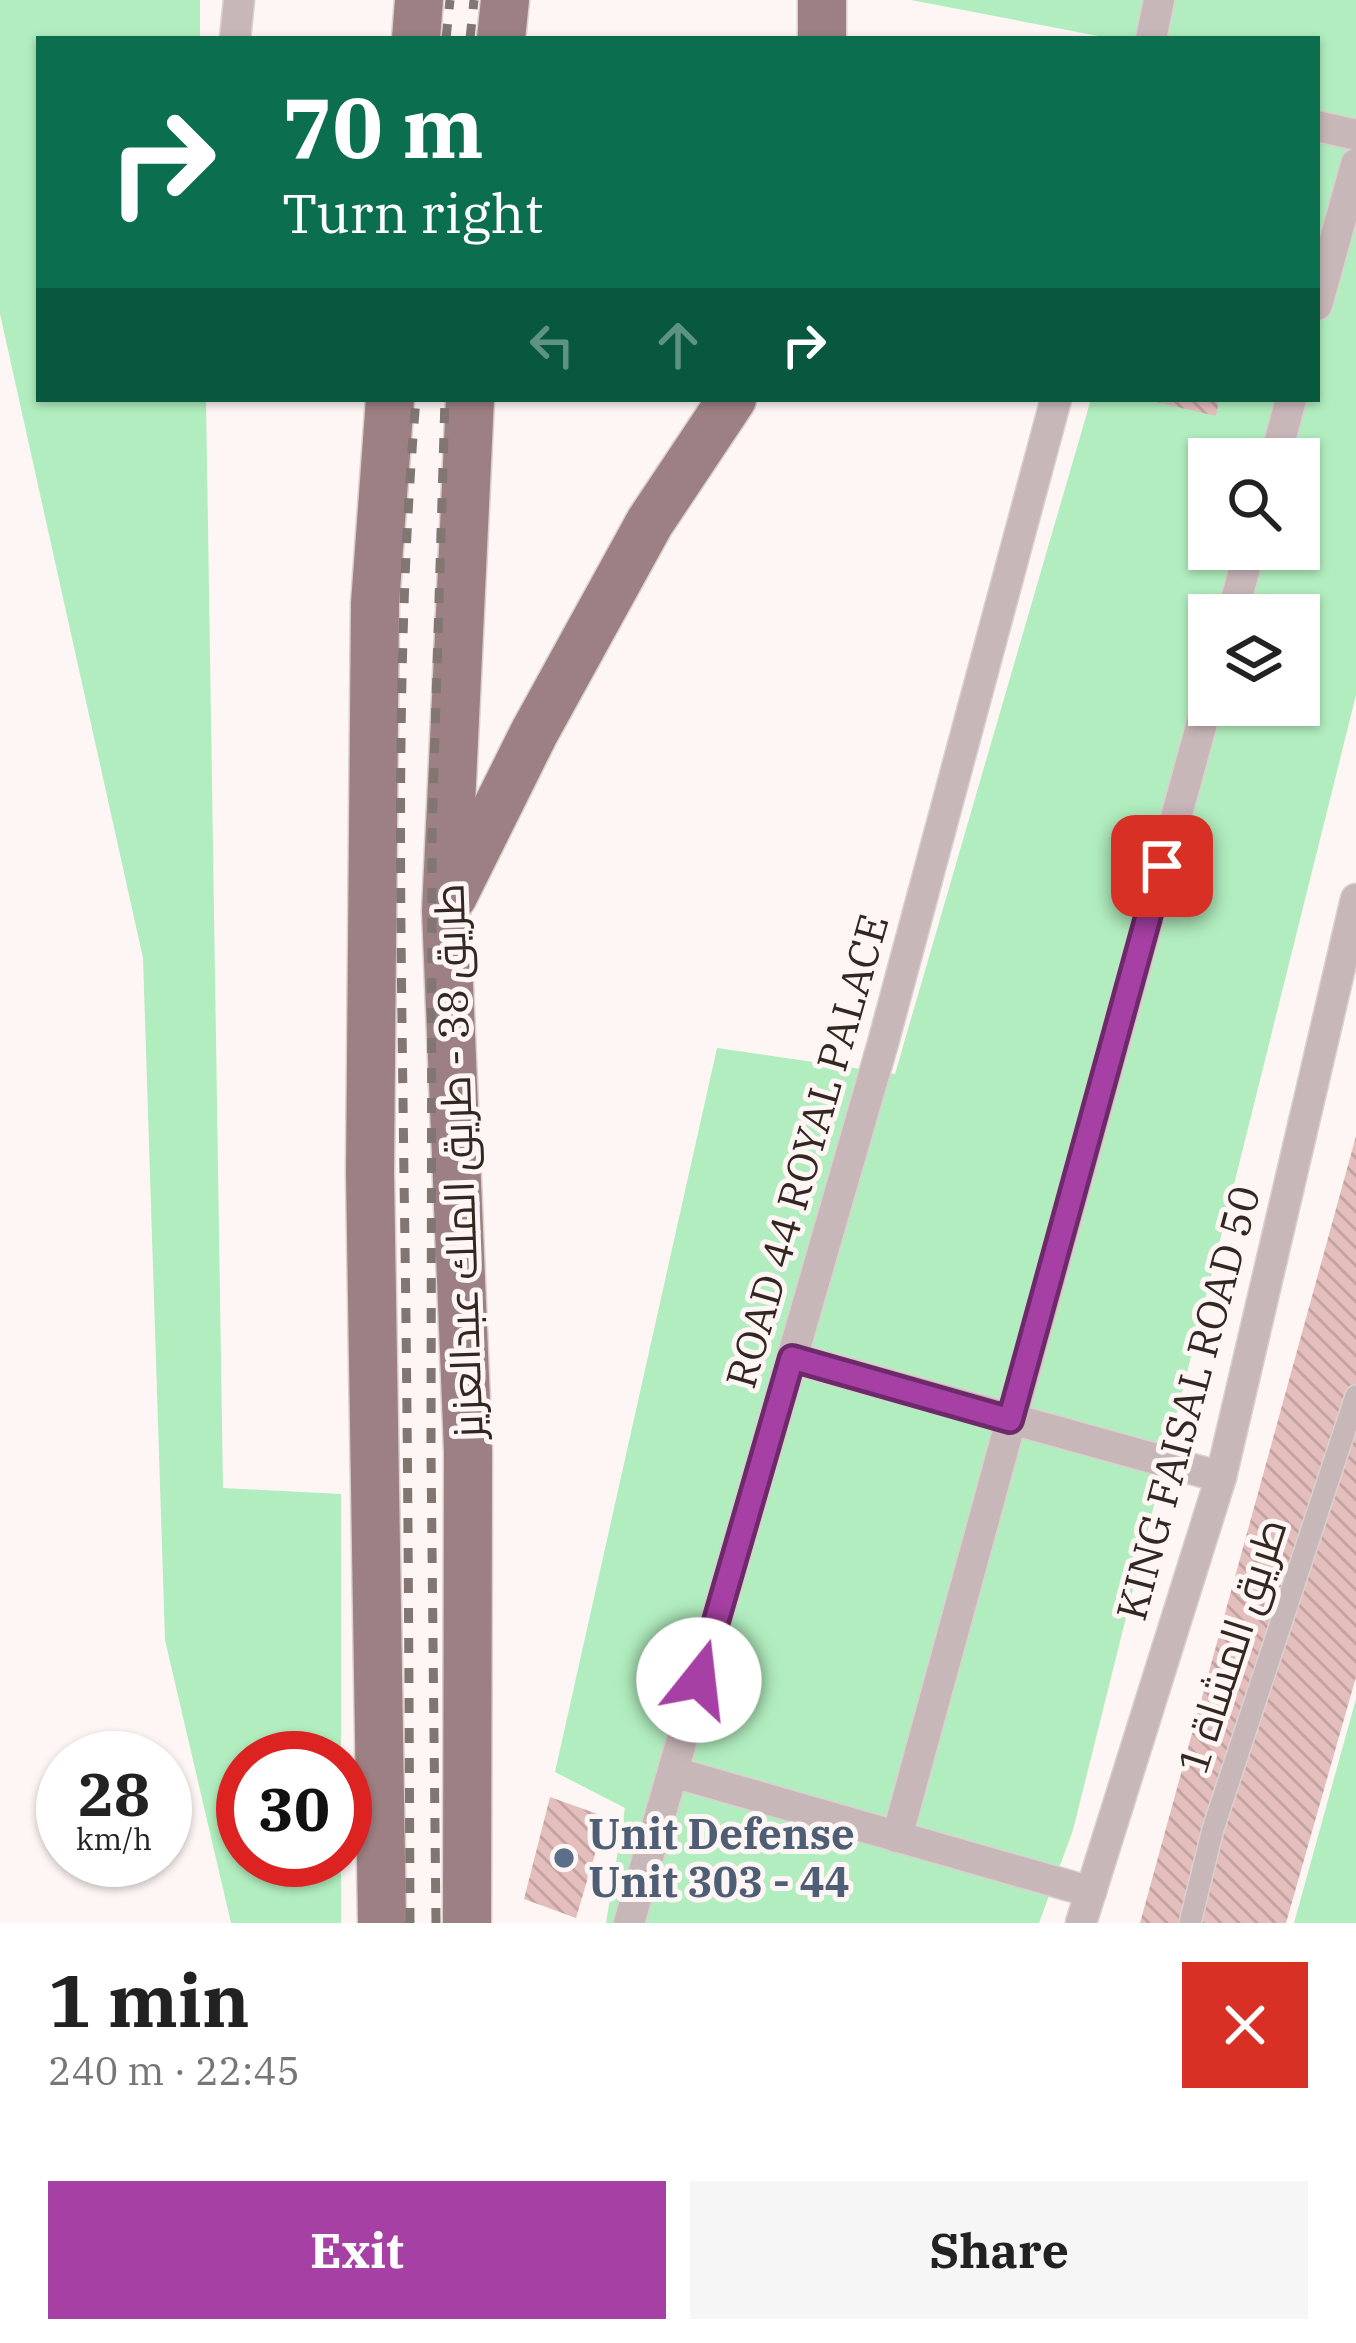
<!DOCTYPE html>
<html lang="en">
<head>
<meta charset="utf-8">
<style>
  body { margin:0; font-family:"IBM Plex Serif",Cairo,serif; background:#f6f6f6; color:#222; height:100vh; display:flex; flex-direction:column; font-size:45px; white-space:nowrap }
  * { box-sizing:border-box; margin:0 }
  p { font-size:39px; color:#767676 }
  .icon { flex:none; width:66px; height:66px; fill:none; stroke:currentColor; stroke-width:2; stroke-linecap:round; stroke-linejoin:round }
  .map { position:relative; height:1923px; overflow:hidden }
  .side { display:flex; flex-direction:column; background:#fff; flex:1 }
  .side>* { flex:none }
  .guide { position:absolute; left:36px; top:36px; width:1284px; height:366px; border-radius:0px; box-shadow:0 3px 9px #0004; background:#0b6e4f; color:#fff; overflow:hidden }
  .buttons { position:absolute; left:1188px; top:438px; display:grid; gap:24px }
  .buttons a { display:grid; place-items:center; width:132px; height:132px; border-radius:0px; background:#fff; box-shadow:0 3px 9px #0004; font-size:60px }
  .speed { position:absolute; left:36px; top:1731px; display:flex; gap:24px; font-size:60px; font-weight:700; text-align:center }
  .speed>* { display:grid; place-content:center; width:156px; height:156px; border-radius:50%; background:#fff; box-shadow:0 3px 9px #0004; line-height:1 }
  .speed small { font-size:30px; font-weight:400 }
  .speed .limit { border:18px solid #d22; background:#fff; color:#111 }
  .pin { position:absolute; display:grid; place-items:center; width:102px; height:102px; color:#fff; margin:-51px; border-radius:24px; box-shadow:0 6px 18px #0006 }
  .me { position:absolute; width:132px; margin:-66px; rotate:16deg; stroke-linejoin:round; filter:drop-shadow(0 0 9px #0008) }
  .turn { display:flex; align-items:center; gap:42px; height:252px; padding:0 48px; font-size:54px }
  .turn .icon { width:156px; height:156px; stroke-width:2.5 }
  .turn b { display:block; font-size:84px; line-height:102px }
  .lanes { display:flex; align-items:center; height:114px; padding:0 48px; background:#0003; justify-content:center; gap:60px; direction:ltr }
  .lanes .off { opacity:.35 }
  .round { display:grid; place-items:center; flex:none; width:126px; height:126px; border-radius:0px; background:#f6f6f6 }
  .headline { display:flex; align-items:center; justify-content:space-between; height:204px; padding:0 48px }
  h1 { font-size:72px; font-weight:800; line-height:90px }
  .action { display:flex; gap:24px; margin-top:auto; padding:24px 48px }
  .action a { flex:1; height:138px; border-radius:0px; background:#a740a4; color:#fff; font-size:48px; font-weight:800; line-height:138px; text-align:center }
  .action a+a { background:#f6f6f6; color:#222 }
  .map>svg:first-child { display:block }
  .green { fill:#b1edbe; fill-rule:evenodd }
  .building { fill:url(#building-back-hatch) }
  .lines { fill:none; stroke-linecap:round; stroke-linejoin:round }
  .pedestrian-casing { stroke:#dad1ce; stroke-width:24 }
  .minor-casing { stroke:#dad1ce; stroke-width:33 }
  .primary-casing { stroke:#dad1ce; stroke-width:51 }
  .pedestrian { stroke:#c8b7b8; stroke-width:21 }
  .minor { stroke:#c8b7b8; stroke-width:30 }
  .primary { stroke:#9d8083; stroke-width:48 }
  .rail { stroke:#817672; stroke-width:9; stroke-dasharray:15 15; stroke-linecap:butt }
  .route-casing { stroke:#6d2a6b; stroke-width:30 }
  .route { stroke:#a740a4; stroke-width:21 }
  .service-dot { fill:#5c6f8a; stroke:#fef6f4; stroke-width:4.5 }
  .labels { text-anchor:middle; stroke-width:10; stroke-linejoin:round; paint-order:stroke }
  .street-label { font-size:42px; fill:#342722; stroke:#fef6f4 }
  .service-label { font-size:42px; font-weight:bold; fill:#4e5e75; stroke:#fef6f4; text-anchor:start }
</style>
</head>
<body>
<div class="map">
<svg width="1356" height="1923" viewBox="0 0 1356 1923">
  <defs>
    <pattern id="building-back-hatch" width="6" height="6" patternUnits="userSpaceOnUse" patternTransform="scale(3)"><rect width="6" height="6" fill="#e3bebc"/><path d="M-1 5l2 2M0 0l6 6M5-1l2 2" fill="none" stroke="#c3a3a1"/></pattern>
  </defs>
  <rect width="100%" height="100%" fill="#fef6f4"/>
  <g class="green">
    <path d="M0 0H200V39H39V399H206L223 1488 341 1494V1758H243V1860H341V1923H231L165 1640 143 958 0 314Z"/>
    <path d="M911 0H1356V695L1073 1830 1039 1923H606L625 1808 555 1772 717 1048 895 1074 1091 399H1317V39H1114ZM1209 459H1299V549H1209ZM1209 615H1299V705H1209Z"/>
    <path d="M1356 1699V1923H1294Z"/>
  </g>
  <g class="building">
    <path d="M1144 399H1219L1216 416Z"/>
    <path d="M1356 1136V1677L1286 1923H1140Z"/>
    <path d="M550 1797 606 1817 576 1918 524 1899Z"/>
  </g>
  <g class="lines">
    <g class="pedestrian-casing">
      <path id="pedestrian" d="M1190 1923 1213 1829 1356 1396"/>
    </g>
    <g class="minor-casing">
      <g id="minor">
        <path d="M235 39 239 0"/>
        <path d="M1151 39 1159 0"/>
        <path d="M1317 126 1356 135"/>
        <path d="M1317 305 1356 164"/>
        <path d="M1275 459 1291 399"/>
        <path d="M1232 615 1250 549"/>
        <path d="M792 1358 1221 1477"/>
        <path d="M673 1772 1091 1892"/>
        <path d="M897 1837 1209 697"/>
        <path d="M629 1923 883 1043 1056 399"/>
        <path d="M1081 1923 1221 1477 1356 899"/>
      </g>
    </g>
    <g class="primary-casing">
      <g id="primary">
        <path d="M822 0V39"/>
        <path d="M416 39 419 0"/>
        <path d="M501 39 505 0"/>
        <path d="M453 896 534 733 650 522 732 399"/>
        <path d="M382 1923 370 1173 375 604 390 399"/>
        <path d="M467 1923 468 1451 446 911 470 399"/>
      </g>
    </g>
    <use href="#pedestrian" class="pedestrian"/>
    <use href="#minor" class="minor"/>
    <use href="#primary" class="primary"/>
    <g class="rail">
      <path d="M446 39 450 0"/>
      <path d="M470 39 474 0"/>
      <path d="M410 1923C409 1675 408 1427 404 1179 401 919 394 658 416 399"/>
      <path d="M436 1923 431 1453 432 836 445 399"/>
    </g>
  </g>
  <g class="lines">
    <g class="route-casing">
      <path id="route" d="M699 1680 792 1358 1010 1420 1162 866"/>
    </g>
    <use href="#route" class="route"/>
  </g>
  <circle class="service-dot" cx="564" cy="1858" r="12"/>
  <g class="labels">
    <g class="street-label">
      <text transform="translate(807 1151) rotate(-74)" y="15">ROAD 44 ROYAL PALACE</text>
      <text transform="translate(458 1161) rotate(-92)" y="15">طريق 38 - طريق الملك عبدالعزيز</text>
      <text transform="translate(1188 1403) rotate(-75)" y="15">KING FAISAL ROAD 50</text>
      <text transform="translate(1232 1646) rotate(-72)" y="15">طريق المشاة 1</text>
    </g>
    <g class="service-label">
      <text x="588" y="1849">Unit Defense<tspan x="588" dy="48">Unit 303 - 44</tspan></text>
    </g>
  </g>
</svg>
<div class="buttons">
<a><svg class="icon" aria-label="search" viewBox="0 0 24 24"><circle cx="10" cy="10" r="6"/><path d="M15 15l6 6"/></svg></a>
<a><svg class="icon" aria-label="layers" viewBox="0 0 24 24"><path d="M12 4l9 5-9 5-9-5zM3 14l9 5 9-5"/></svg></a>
</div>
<div class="speed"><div>28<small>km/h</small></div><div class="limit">30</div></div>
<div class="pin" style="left:1162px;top:866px;background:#d93025"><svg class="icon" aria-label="arrive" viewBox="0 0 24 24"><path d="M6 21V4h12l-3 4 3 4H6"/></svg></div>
<svg class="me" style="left:699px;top:1680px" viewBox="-20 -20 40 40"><circle r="19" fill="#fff"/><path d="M0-13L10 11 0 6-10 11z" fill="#a740a4"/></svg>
<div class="guide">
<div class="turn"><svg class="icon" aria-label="right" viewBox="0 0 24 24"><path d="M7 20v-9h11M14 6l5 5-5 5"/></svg><div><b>70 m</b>Turn right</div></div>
<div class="lanes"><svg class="icon off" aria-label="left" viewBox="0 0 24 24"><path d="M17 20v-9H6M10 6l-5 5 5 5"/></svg><svg class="icon off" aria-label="ahead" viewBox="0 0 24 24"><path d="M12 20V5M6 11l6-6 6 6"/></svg><svg class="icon" aria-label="right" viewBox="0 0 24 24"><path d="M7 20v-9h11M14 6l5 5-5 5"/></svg></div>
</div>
</div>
<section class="side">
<div class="headline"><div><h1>1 min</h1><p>240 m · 22:45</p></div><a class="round" style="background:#d93025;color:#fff"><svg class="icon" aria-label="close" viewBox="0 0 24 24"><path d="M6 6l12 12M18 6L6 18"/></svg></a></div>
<div class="action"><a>Exit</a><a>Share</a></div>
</section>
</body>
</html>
